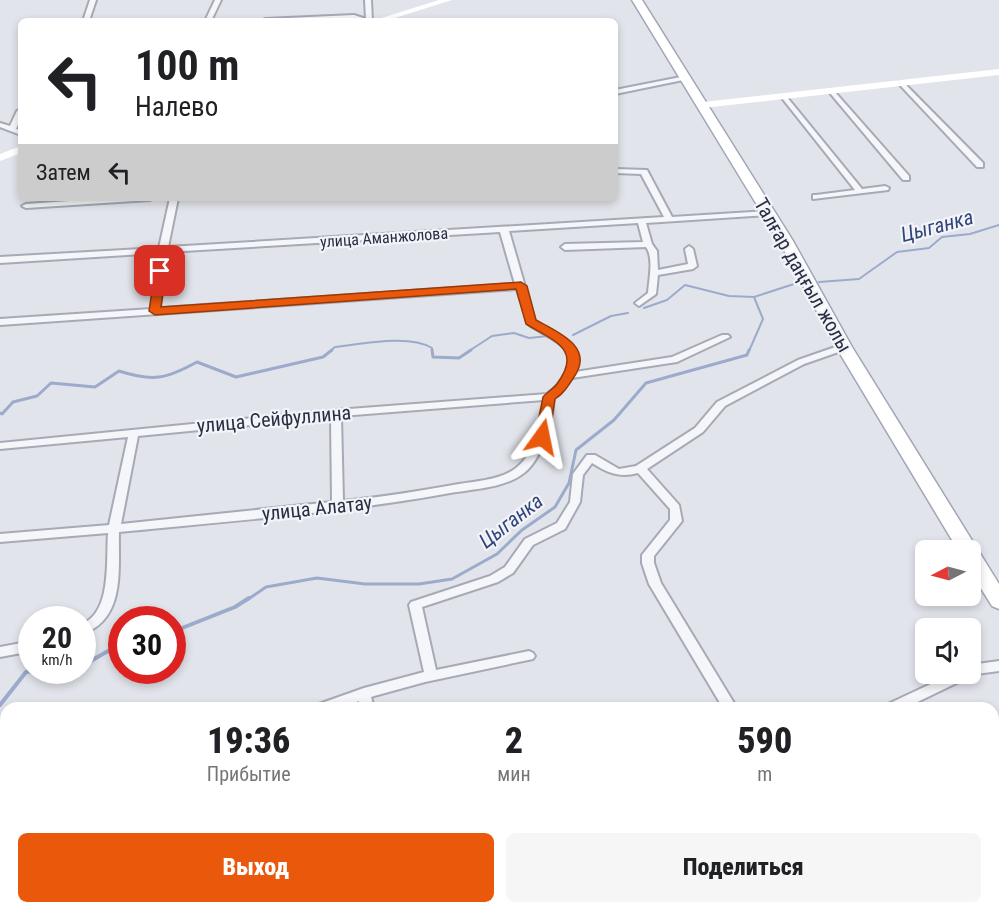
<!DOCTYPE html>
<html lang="ru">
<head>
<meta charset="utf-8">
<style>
  body { margin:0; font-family:"Roboto Condensed",sans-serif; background:#f6f6f6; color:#202124; height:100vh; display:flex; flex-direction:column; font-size:22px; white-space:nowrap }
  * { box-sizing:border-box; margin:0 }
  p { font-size:20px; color:#757577 }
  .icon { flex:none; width:33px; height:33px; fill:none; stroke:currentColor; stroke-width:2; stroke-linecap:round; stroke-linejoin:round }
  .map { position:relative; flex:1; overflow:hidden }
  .details { position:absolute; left:0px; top:702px; width:999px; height:212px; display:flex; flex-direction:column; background:#fff; border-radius:18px 18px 0 0; box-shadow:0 3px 9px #0003 }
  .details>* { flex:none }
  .banner { position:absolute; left:18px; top:18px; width:600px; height:183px; border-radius:9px; box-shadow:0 3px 9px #0003; background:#fff; color:#202124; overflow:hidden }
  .needle { width:39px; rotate:264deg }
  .fabs { position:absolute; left:915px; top:540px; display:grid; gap:12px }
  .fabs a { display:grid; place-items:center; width:66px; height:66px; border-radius:9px; background:#fff; box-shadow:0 3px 9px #0003; font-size:30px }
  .speed { position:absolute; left:18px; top:606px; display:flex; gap:12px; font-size:30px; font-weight:700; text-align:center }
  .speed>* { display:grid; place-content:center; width:78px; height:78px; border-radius:50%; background:#fff; box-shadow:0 3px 9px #0003; line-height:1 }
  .speed small { font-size:15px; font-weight:400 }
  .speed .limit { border:9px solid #d22; background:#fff; color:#111 }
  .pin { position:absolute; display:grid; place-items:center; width:51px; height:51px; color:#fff; margin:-26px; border-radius:12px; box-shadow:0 3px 9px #0006 }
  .me { position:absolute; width:66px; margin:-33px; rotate:12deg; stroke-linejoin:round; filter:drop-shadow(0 0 4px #0008) }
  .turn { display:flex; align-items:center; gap:21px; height:126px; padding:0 18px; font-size:27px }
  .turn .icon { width:78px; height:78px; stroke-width:2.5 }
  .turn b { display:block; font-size:42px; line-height:51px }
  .then { display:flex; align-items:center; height:57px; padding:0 18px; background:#0003; gap:12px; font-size:22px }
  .eta { display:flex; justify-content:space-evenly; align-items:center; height:102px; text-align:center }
  .eta b { font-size:36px; font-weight:800; line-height:42px }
  .cta { display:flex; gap:12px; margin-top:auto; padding:12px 18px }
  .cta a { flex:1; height:69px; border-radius:9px; background:#ea580c; color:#fff; font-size:24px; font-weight:800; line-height:69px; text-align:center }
  .cta a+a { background:#f6f6f6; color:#202124 }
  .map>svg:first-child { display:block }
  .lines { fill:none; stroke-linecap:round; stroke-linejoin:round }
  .stream-far2 { stroke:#9cabcc; stroke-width:2 }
  .stream-far1 { stroke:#9cabcc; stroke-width:3 }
  .stream { stroke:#9cabcc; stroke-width:4 }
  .street-casing { stroke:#a7aab6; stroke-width:4 }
  .primary-casing { stroke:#a1a6b7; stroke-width:3 }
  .street { fill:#f5f6f9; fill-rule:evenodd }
  .secondary { fill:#fff; fill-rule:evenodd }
  .primary { fill:#fff; fill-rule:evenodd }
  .route { fill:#ea580c; stroke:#983908; stroke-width:1.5 }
  .labels { text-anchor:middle; stroke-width:4.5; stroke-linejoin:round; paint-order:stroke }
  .far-street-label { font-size:16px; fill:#292e44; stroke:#f2f4f8 }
  .street-label { font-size:20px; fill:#292e44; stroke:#f2f4f8 }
  .water-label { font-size:21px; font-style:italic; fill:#32457a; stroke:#f2f4f8 }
</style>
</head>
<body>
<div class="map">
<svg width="999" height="913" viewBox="0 0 999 913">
  <rect width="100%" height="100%" fill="#e2e4eb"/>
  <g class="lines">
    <g class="stream-far2">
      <path d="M819 282 859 279 897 252 929 248 942 237 970 234 999 225"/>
      <path d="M644 308 667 300 685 285 729 296 754 297"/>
      <path d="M573 335 611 316 628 313"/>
      <path d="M330 351 335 347C362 344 409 334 432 348V351"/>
      <path d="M469 351 492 336 514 333 529 338 548 336"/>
      <path d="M749 351 763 319 754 297 794 284"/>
    </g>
    <g class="stream-far1">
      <path d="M432 350 433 357 459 358 471 350"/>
      <path d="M0 413 2 414 13 402 37 396 51 383 95 387 119 371C153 382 166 379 197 362L236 377 323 357 332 350"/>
      <path d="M247 600 266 587 317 578 365 584H419L452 579 497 554 522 530 555 507 569 483 576 450 614 420 646 383 747 355 749 350"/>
    </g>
    <g class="stream">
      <path d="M172 632 235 607 249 598"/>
      <path d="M82 666 122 643"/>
      <path d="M62 670H75"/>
      <path d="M0 705 26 672 44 670"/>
    </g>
    <g class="street-casing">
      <g id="street">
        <path d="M90 0H96L89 21H83Z"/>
        <path d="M215 0H221L211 21H205Z"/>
        <path d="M365 0H371L372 21H359L353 19 262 21 265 19 354 15 366 19Z"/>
        <path d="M686 76 689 78 688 79 615 94V90Z"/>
        <path d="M899 82H903L983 163V167H977L899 84Z"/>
        <path d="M830 91H834L909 176V180H903L830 93Z"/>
        <path d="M782 96H786L862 189 885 186 889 188 888 190 813 199V195H816L855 190 782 98Z"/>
        <path d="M21 109V118L16 129 21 130V135L0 127V123L10 126 17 111Z"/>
        <path d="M615 169 647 170 672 217 769 211 773 213 769 215 646 223 652 244 657 251 658 270 688 264 685 249 689 246 693 249 697 266 693 269 658 275 656 294 639 306 635 303 648 293C649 279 654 258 646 247L565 250 561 247 565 244 643 242 638 223 509 231 535 321C552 334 590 344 575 372L672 357 722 335H728L730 337 677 362 572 378 561 393 554 398C552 421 543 458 524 473 505 488 473 489 450 493 341 513 230 521 119 532 118 569 126 619 82 634V624C112 612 106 560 108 533L0 542V534L109 525 128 437 0 449V443L336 410 547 394C555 389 561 381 565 373 581 345 546 338 528 324L517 289 0 325V319L151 309 159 253 0 263V257L159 248 170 198H178L168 247 664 217 641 174 615 173ZM500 232 515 284 160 308 167 252ZM544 400C542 421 534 455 516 468 501 480 477 481 459 484 420 491 382 497 343 501L341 416ZM331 417 332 502 121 524 138 436Z"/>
        <path d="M113 198H154L150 200 26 208 22 206 26 204Z"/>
        <path d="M844 344 849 347 847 349 804 364 725 406 703 432 647 469 679 505 682 521 654 556V563L661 583 737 708H723L649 584 642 563V555L670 520V509L638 473C619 478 608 473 592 463L583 475 580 502 565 529 533 545 513 573 498 582 422 607 436 670 529 651 533 653 535 656 533 659 425 682 374 696 371 697 374 708H360L359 701 339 708H317L319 704 364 688 424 672 409 605 411 602 490 576 505 567 525 539 557 523 570 502 573 474 587 455H595L619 469 636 466 695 428 717 402 798 360Z"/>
        <path d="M32 641V651L0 657V647Z"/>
        <path d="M999 661V671L969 675 967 678 905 708H886L888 704 952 674H970V665Z"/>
        <path d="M9 908H27L24 913H6Z"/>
        <path d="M206 908H221L224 913H208Z"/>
        <path d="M289 908H319L316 913H286Z"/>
        <path d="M597 908H612L615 913H599Z"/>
        <path d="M802 908H817L820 913H804Z"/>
      </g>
    </g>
    <g class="primary-casing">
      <path id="primary" d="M632 0H642L793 241 852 347 999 584V609L992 606 970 571V550H958L836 347 779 241Z"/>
    </g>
    <use href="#street" class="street"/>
    <g class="secondary">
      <path d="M439 0H452L385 21H372Z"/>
      <path d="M999 69V75L703 108 698 105 703 102Z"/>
      <path d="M21 146V153L0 161V154Z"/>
    </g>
    <use href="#primary" class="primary"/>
  </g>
  <path class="route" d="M160 268 166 271 161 307 521 282 527 286 536 320C558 332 595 347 574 377 568 386 564 393 555 399L549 437 542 442 535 437 543 397C547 392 553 389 557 384 583 349 554 341 526 324L516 289 155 315 149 311 155 271Z"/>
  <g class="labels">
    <g class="far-street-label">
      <text transform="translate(384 237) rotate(-4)" y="6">улица Аманжолова</text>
    </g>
    <g class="street-label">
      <text transform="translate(803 275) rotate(60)" y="7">Талғар даңғыл жолы</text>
      <text transform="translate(274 419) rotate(-5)" y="7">улица Сейфуллина</text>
      <text transform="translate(317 508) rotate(-6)" y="7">улица Алатау</text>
    </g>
    <g class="water-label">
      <text transform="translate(937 226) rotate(-15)" y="7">Цыганка</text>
      <text transform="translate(511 521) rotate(-38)" y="7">Цыганка</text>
    </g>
  </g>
</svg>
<div class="fabs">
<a><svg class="needle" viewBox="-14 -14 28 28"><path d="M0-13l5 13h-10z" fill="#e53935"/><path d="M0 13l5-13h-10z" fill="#757577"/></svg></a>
<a><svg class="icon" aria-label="sound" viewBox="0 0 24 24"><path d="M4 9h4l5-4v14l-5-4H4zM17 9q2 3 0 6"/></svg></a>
</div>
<div class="speed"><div>20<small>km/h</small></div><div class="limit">30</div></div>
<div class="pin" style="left:160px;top:271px;background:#d93025"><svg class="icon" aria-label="arrive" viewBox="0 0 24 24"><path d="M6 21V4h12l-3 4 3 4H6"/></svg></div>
<svg class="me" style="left:542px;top:437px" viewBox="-20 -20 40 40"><path d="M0-17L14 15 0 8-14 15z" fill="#ea580c" stroke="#fff" stroke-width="4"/></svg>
<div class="banner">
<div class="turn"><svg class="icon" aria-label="left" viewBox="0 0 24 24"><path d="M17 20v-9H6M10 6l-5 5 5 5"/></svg><div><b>100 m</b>Налево</div></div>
<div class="then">Затем<svg class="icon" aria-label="left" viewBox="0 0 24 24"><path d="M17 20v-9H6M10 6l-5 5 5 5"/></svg></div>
</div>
<section class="details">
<div class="eta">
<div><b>19:36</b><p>Прибытие</p></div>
<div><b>2</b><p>мин</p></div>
<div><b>590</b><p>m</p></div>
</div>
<div class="cta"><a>Выход</a><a>Поделиться</a></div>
</section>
</div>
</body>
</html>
